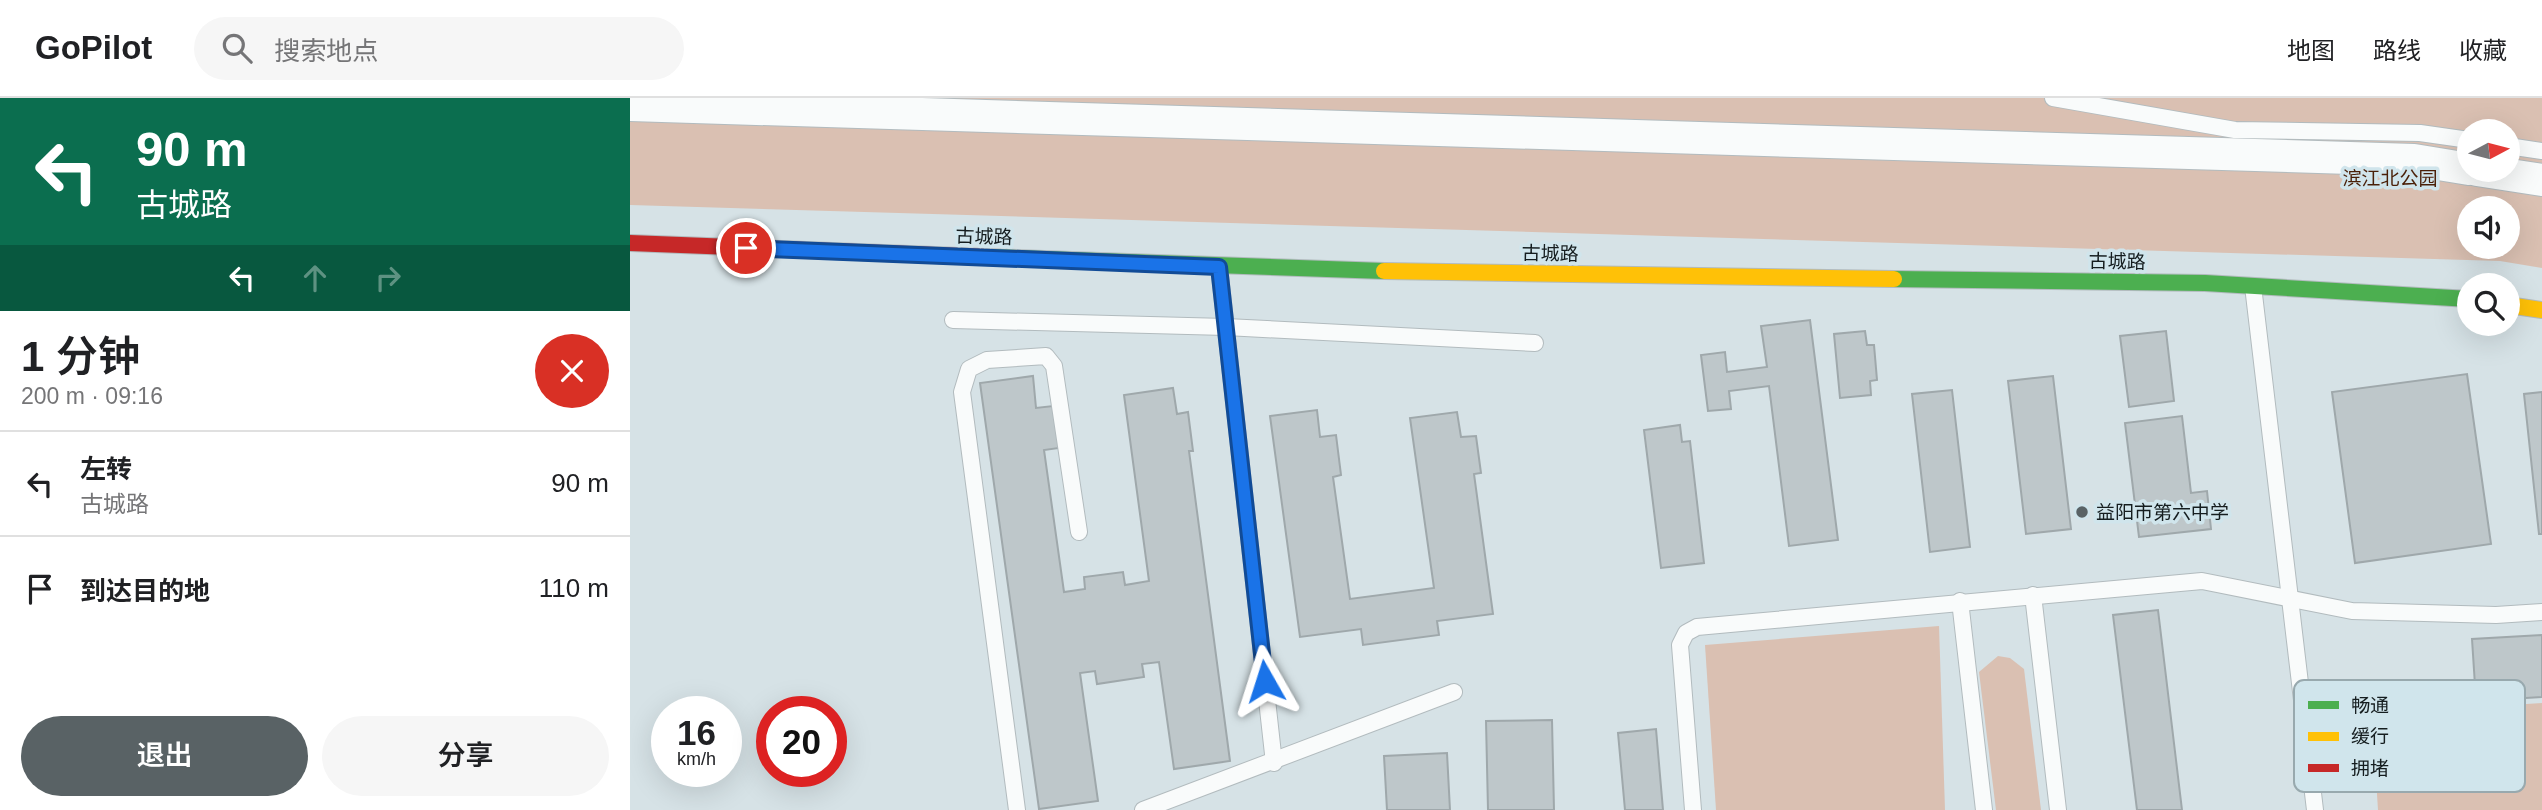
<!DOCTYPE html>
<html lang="zh">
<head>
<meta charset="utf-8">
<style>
  body { margin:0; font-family:Arial,"Noto Sans SC",sans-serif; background:#f6f6f6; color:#202124; height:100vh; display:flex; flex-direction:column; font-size:26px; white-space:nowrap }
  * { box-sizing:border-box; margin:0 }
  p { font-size:23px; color:#757577 }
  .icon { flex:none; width:38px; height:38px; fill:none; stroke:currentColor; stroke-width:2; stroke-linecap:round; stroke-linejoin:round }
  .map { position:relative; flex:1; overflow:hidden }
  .drawer { display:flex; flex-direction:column; background:#fff; width:630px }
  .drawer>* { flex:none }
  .hud { background:#0b6e4f; color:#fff; overflow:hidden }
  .needle { width:46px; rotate:83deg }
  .fabs { position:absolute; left:1827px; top:21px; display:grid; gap:14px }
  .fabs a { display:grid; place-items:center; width:63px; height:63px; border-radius:50%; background:#fff; box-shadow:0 7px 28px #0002; font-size:35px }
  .speed { position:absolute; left:21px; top:598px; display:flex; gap:14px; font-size:35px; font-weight:700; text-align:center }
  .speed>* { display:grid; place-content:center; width:91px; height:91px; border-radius:50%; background:#fff; box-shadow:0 7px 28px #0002; line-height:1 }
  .speed small { font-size:18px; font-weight:400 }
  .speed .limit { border:10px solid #d22; background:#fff; color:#111 }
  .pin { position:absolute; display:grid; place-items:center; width:60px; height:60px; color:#fff; margin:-30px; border:4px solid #fff; border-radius:50%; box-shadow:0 2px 7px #0007 }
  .me { position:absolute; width:77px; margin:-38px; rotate:354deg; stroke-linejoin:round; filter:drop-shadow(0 0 5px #0008) }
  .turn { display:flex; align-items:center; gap:24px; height:147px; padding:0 21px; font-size:32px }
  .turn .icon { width:91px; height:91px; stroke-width:2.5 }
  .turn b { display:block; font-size:49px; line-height:60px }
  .lanes { display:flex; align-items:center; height:66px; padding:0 21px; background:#0003; justify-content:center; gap:35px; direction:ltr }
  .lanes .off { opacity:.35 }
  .round { display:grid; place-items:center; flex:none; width:74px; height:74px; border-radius:37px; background:#f6f6f6 }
  .overview { display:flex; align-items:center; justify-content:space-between; height:119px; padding:0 21px }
  h1 { font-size:42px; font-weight:600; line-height:52px }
  .button { display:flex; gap:14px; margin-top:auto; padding:14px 21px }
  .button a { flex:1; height:80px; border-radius:42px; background:#596265; color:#fff; font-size:28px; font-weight:600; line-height:80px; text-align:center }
  .button a+a { background:#f6f6f6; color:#202124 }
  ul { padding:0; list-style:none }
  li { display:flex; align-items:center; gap:21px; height:105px; padding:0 21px; border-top:2px solid #e0e0e0 }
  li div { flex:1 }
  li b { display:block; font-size:26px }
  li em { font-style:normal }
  header { display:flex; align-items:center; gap:42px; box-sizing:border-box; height:98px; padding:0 35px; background:#fff; border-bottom:2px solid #e0e0e0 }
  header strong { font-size:33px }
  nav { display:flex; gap:38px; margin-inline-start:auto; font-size:24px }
  .search { width:490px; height:63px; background:#f6f6f6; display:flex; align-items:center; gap:18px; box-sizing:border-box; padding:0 24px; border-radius:38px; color:#757577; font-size:26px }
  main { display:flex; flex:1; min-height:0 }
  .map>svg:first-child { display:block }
  .green { fill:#dac0b2; fill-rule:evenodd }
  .building { fill:#bec7ca; stroke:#9fa8ab; stroke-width:2 }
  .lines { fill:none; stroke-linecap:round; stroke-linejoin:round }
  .lane-casing { stroke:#b2bbbe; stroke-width:18 }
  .street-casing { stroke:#b2bbbe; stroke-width:34 }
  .fast-casing { stroke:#b2bbbe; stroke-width:18 }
  .slow-casing { stroke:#b2bbbe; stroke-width:18 }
  .jam-casing { stroke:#b2bbbe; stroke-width:18 }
  .lane { stroke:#f9fbfb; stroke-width:16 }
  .street { stroke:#f9fbfb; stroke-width:32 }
  .fast { stroke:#4caf50; stroke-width:16 }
  .slow { stroke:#ffc107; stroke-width:16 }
  .jam { stroke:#c62828; stroke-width:16 }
  .route-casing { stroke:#114b97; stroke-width:18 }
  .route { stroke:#1a73e8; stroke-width:12 }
  .poi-dot { fill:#596265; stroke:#d0e5ec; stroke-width:2.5 }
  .labels { text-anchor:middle; stroke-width:7; stroke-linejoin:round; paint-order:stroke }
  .park-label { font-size:19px; fill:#491f07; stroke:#d0e5ec }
  .street-label { font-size:19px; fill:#151d1f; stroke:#d0e5ec }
  .poi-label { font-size:19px; fill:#151d1f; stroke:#d0e5ec; text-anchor:start }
  .key { fill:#d0e5ec; stroke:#98a9ae; stroke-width:2 }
  .key-label { font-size:19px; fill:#151d1f }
</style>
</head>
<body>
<header>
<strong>GoPilot</strong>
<div class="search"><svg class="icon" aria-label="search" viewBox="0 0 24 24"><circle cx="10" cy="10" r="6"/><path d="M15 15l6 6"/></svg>搜索地点</div>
<nav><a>地图</a><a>路线</a><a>收藏</a></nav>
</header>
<main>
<section class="drawer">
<div class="hud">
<div class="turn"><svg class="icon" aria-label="left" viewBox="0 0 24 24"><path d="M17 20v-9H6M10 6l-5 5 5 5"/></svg><div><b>90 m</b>古城路</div></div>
<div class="lanes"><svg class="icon" aria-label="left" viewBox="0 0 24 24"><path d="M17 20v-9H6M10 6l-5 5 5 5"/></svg><svg class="icon off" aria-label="ahead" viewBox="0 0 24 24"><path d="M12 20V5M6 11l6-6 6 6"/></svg><svg class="icon off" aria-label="right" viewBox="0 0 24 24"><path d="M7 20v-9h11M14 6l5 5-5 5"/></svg></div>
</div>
<div class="overview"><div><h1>1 分钟</h1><p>200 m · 09:16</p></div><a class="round" style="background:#d93025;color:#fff"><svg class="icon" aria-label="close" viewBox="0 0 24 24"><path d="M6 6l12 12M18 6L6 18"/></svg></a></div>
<ul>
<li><svg class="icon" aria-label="left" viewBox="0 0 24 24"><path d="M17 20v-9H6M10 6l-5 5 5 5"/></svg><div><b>左转</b><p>古城路</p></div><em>90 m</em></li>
<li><svg class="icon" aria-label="arrive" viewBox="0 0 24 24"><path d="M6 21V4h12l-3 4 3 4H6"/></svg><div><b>到达目的地</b></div><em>110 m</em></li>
</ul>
<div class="button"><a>退出</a><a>分享</a></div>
</section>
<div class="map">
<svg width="1912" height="712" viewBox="0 0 1912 712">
  <rect width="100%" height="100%" fill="#d6e2e6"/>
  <g class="green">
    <path d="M0 0H1912V170L1870 163 0 107ZM1839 33H1878V72H1839ZM1839 110H1878V149H1839Z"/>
    <path d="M1309 528 1315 712H1086L1075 547Z"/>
    <path d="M1368 558 1380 560 1394 571 1411 712H1366L1349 574Z"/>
    <path d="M1912 605V712H1748L1742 616Z"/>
  </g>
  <g class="building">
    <path d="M1180 222 1208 442 1159 448 1139 288 1099 293 1101 311 1078 313 1071 257 1095 254 1097 274 1137 269 1131 228Z"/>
    <path d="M1235 233 1237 247H1244L1247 282 1240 283 1241 297 1210 300 1204 236Z"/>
    <path d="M1536 233 1544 303 1499 309 1490 238Z"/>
    <path d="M1837 276 1861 446 1725 465 1702 294Z"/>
    <path d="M403 278 406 310 423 308 429 350 414 352 434 494 455 491 454 479 493 474 495 487 519 483 494 297 543 290 547 316 558 314 563 353H559L600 663 544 671 529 564 512 566 514 579 467 586 465 573 450 575 468 703 409 711 350 285Z"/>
    <path d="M1423 278 1441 431 1396 436 1378 283Z"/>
    <path d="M1322 292 1340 449 1300 454 1282 296Z"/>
    <path d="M1912 294V436H1909L1894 296Z"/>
    <path d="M687 312 690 339 706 337 711 377 703 379 720 501 804 490 780 320 827 314 831 339 846 338 851 375 844 376 863 516 807 523 809 537 733 547 731 531 670 539 640 318Z"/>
    <path d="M1552 318 1561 395 1577 393 1581 431 1509 439 1495 325Z"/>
    <path d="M1050 327 1052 344 1060 343 1074 465 1031 470 1014 332Z"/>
    <path d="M1528 512 1552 712H1507L1483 517Z"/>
    <path d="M1912 537V599L1846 603 1842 541Z"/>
    <path d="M922 622 924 712H858L856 623Z"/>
    <path d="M1026 631 1033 712H995L988 635Z"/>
    <path d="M817 655 820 712H757L754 658Z"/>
  </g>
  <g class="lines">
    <g class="lane-casing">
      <g id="lane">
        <path d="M1423 0 1605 32 1790 35 1839 42"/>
        <path d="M1878 48 1912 53"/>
        <path d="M589 168 644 665"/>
        <path d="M1623 188 1685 712"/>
        <path d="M323 222 596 229 905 245"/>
        <path d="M1403 497 1428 712"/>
        <path d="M1330 503 1354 712"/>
        <path d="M387 712 332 294 339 271 357 262 416 258 424 268 449 434"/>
        <path d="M513 712 824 594"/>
        <path d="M1063 712 1050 547 1056 535 1067 529 1572 483 1722 513 1866 517 1912 514"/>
      </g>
    </g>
    <g class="street-casing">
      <g id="street">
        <path d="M0 7 1784 62 1839 71"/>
        <path d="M1847 72 1912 82"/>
      </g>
    </g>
    <g class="fast-casing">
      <g id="fast">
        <path d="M356 159 754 173"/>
        <path d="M1264 181 1575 185 1839 201"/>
      </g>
    </g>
    <g class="slow-casing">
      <g id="slow">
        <path d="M754 173 1264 181"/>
        <path d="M1878 207 1912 212"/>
      </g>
    </g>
    <g class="jam-casing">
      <path id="jam" d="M0 145 356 159"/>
    </g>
    <use href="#lane" class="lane"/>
    <use href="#street" class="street"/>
    <use href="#fast" class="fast"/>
    <use href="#slow" class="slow"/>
    <use href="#jam" class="jam"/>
  </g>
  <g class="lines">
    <g class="route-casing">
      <path id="route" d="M116 150 589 169 635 583"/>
    </g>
    <use href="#route" class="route"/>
  </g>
  <circle class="poi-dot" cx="1452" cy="414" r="7"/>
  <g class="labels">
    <g class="park-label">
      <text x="1760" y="87">滨江北公园</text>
    </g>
    <g class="street-label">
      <text transform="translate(354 138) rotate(2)" y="7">古城路</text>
      <text transform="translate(920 155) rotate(1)" y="7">古城路</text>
      <text transform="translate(1487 163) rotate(1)" y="7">古城路</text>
    </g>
    <g class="poi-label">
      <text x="1466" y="421">益阳市第六中学</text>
    </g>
  </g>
  <rect x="1664" y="582" width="231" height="112" rx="10" class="key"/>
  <rect x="1678" y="603" width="31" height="8" fill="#4caf50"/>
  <rect x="1678" y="634" width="31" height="9" fill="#ffc107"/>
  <rect x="1678" y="666" width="31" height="8" fill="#c62828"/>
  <g class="key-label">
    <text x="1721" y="614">畅通</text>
    <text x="1721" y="645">缓行</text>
    <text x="1721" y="677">拥堵</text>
  </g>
</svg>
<div class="fabs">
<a><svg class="needle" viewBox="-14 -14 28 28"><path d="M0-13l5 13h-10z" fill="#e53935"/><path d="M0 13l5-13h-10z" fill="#757577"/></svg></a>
<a><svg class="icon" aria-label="sound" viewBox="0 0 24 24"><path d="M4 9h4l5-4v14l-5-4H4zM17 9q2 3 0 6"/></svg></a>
<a><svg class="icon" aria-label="search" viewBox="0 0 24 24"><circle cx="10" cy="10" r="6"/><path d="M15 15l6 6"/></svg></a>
</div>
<div class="speed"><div>16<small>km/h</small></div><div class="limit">20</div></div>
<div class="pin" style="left:116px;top:150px;background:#d93025"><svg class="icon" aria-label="arrive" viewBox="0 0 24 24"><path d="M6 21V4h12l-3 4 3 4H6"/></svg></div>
<svg class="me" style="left:635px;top:583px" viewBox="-20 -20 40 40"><path d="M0-17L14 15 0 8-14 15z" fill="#1a73e8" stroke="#fff" stroke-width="4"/></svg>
</div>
</main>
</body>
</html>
